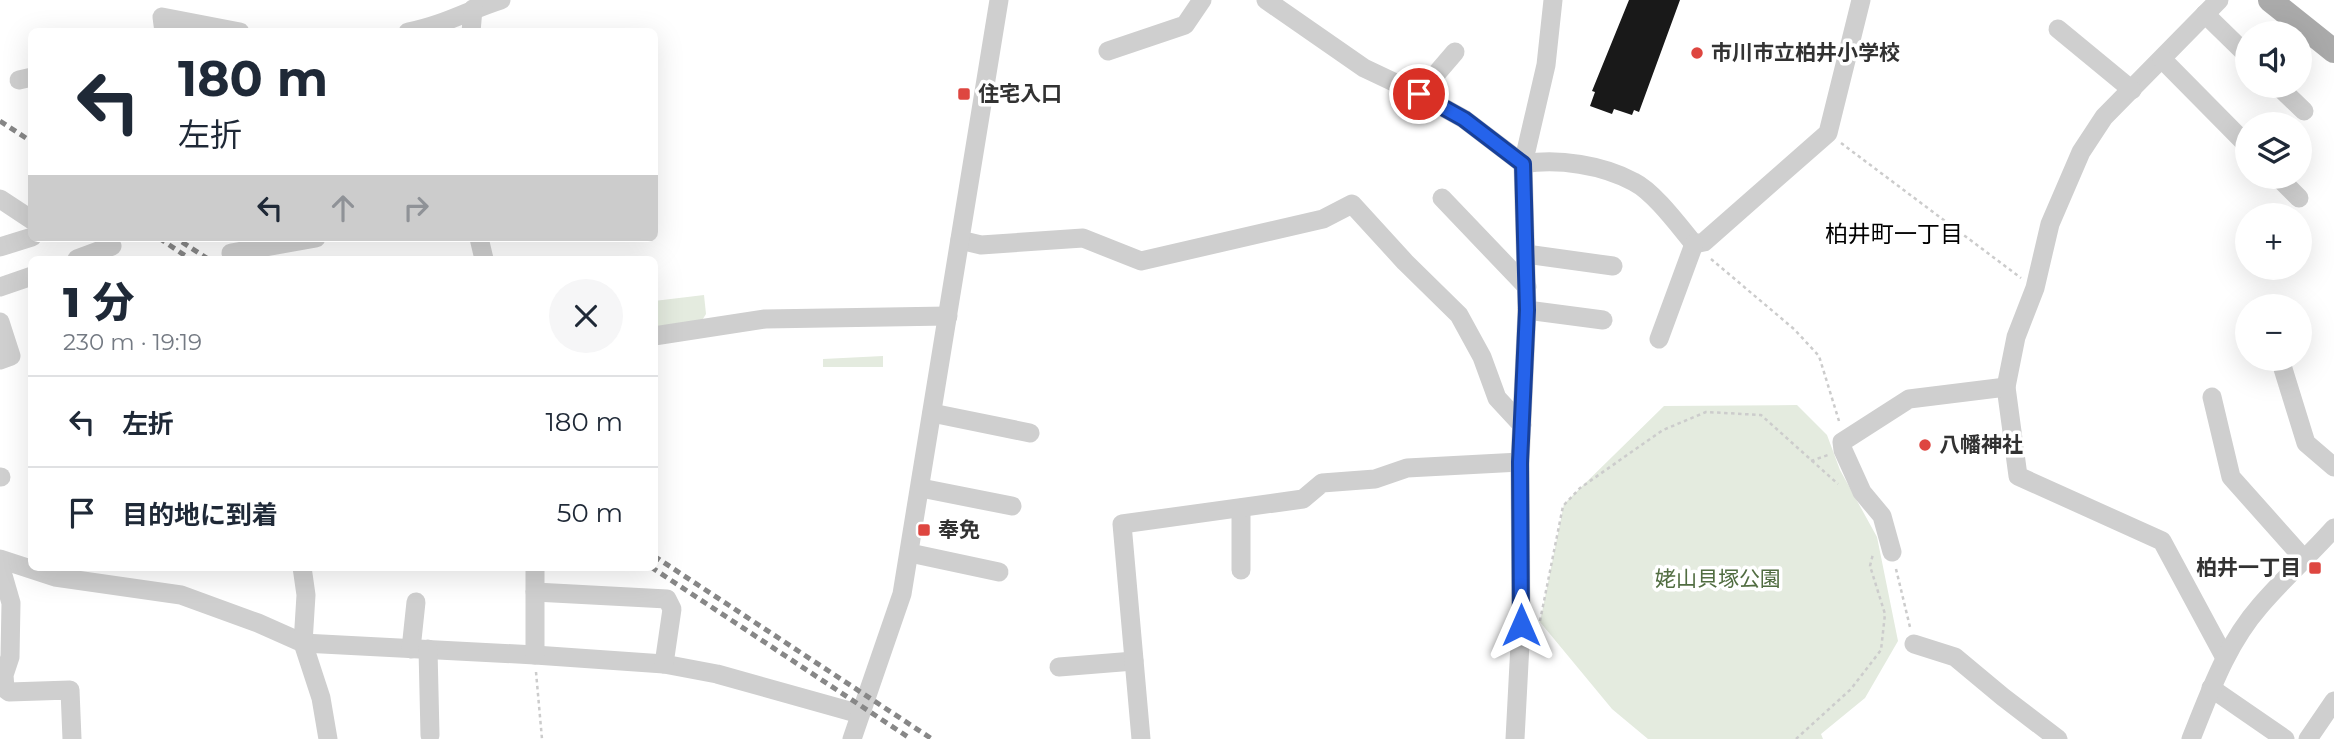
<!DOCTYPE html>
<html lang="ja">
<head>
<meta charset="utf-8">
<style>
  body { margin:0; font-family:Montserrat,"Noto Sans JP",sans-serif; background:#f6f6f7; color:#1f2937; height:100vh; display:flex; flex-direction:column; font-size:26px; white-space:nowrap }
  * { box-sizing:border-box; margin:0 }
  p { font-size:23px; color:#747a83 }
  .icon { flex:none; width:38px; height:38px; fill:none; stroke:currentColor; stroke-width:2; stroke-linecap:round; stroke-linejoin:round }
  .map { position:relative; flex:1; overflow:hidden }
  .side { position:absolute; left:28px; top:256px; width:630px; height:315px; display:flex; flex-direction:column; background:#fff; border-radius:10px; box-shadow:0 7px 28px #0002 }
  .side>* { flex:none }
  .banner { position:absolute; left:28px; top:28px; width:630px; height:214px; border-radius:10px; box-shadow:0 7px 28px #0002; background:#fff; color:#1f2937; overflow:hidden }
  .fabs { position:absolute; left:2235px; top:21px; display:grid; gap:14px }
  .fabs a { display:grid; place-items:center; width:77px; height:77px; border-radius:50%; background:#fff; box-shadow:0 7px 28px #0002; font-size:35px }
  .pin { position:absolute; display:grid; place-items:center; width:60px; height:60px; color:#fff; margin:-30px; border:4px solid #fff; border-radius:50%; box-shadow:0 2px 7px #0007 }
  .me { position:absolute; width:77px; margin:-38px; rotate:0deg; stroke-linejoin:round; filter:drop-shadow(0 0 5px #0008) }
  .turn { display:flex; align-items:center; gap:24px; height:147px; padding:0 35px; font-size:32px }
  .turn .icon { width:91px; height:91px; stroke-width:2.5 }
  .turn b { display:block; font-size:49px; line-height:60px }
  .lanes { display:flex; align-items:center; height:66px; padding:0 35px; background:#0003; justify-content:center; gap:35px; direction:ltr }
  .lanes .off { opacity:.35 }
  .round { display:grid; place-items:center; flex:none; width:74px; height:74px; border-radius:37px; background:#f6f6f7 }
  .summary { display:flex; align-items:center; justify-content:space-between; height:119px; padding:0 35px }
  h1 { font-size:42px; font-weight:800; line-height:52px }
  ul { padding:0; list-style:none }
  li { display:flex; align-items:center; gap:21px; height:91px; padding:0 35px; border-top:2px solid #e0e1e3 }
  li div { flex:1 }
  li b { display:block; font-size:26px }
  li em { font-style:normal }
  .map>svg:first-child { display:block }
  .green { fill:#e4ebdf }
  .building { fill:#191919 }
  .lines { fill:none; stroke-linecap:round; stroke-linejoin:round }
  .path { stroke:#ccc; stroke-width:2.5; stroke-dasharray:3.5 3.5; stroke-linecap:butt }
  .minor { stroke:#cfcfcf; stroke-width:19 }
  .major { stroke:#aaa; stroke-width:24 }
  .rail { stroke:#878787; stroke-width:5; stroke-dasharray:7 5; stroke-linecap:butt }
  .route-casing { stroke:#184099; stroke-width:18 }
  .route { stroke:#2563eb; stroke-width:12 }
  .poi-dot { fill:#de4640; stroke:#fff; stroke-width:2.5 }
  .labels { text-anchor:middle; stroke-width:7; stroke-linejoin:round; paint-order:stroke }
  .poi-label { font-size:21px; font-weight:bold; fill:#323232; stroke:#fff; text-anchor:start }
  .park-label { font-size:21px; fill:#516d41; stroke:#fff }
  .neighbourhood-label { font-size:23px; fill:#000; stroke:#fff }
</style>
</head>
<body>
<div class="map">
<svg width="2334" height="739" viewBox="0 0 2334 739">
  <rect width="100%" height="100%" fill="#fff"/>
  <g class="green">
    <path d="M704 295 706 314 701 322 655 328 654 301Z"/>
    <path d="M883 356V367H823V359Z"/>
    <path d="M1797 405 1827 435 1840 470 1877 537 1898 641 1865 698 1821 734 1823 739H1648L1612 709 1540 622 1564 504 1664 406Z"/>
  </g>
  <path class="building" d="M1629 0H1680L1639 112 1634 110 1632 115 1614 109 1612 114 1590 106 1595 92 1592 91Z"/>
  <g class="lines">
    <g class="path">
      <path d="M1841 143 2021 278"/>
      <path d="M1711 259 1794 329 1819 356 1839 421"/>
      <path d="M1811 461 1828 455"/>
      <path d="M1896 569 1910 627"/>
      <path d="M1540 621 1563 506 1580 488 1663 430 1706 412 1761 415 1838 484"/>
      <path d="M536 672 542 739"/>
      <path d="M1796 739 1851 689 1881 650 1885 614 1870 566 1873 554"/>
    </g>
    <g class="minor">
      <path d="M1266 0 1364 68 1419 94 1464 119 1523 164C1558 158 1603 165 1634 182 1654 192 1679 226 1694 244"/>
      <path d="M2219 0 2104 117 2081 152 2050 224 2035 288 2016 337 2006 387 2018 476 2162 541 2225 658"/>
      <path d="M2205 14 2247 55"/>
      <path d="M2058 29 2132 90"/>
      <path d="M164 32 162 17 240 32"/>
      <path d="M408 32C442 26 469 10 501 0"/>
      <path d="M471 32 473 9"/>
      <path d="M1108 51 1185 25 1202 0"/>
      <path d="M2162 59 2247 145"/>
      <path d="M19 80 32 77"/>
      <path d="M2278 86 2304 111"/>
      <path d="M1419 94 1455 52"/>
      <path d="M2278 177 2299 198"/>
      <path d="M1442 198 1527 287"/>
      <path d="M0 199 32 220"/>
      <path d="M479 238 484 259"/>
      <path d="M960 240 981 245 1083 238 1141 261 1323 219 1352 204 1405 262 1459 315 1482 357 1497 398 1522 425"/>
      <path d="M1694 244 1704 242 1828 133 1861 0"/>
      <path d="M0 247 32 237"/>
      <path d="M231 253 316 238"/>
      <path d="M1526 254 1613 266"/>
      <path d="M77 259 112 246"/>
      <path d="M0 287 32 276"/>
      <path d="M1527 310 1603 320"/>
      <path d="M0 322 11 356 0 360"/>
      <path d="M654 336 765 319 948 316"/>
      <path d="M1659 339 1694 244"/>
      <path d="M2280 359 2306 443 2334 467"/>
      <path d="M2212 397 2231 477 2305 560"/>
      <path d="M932 413 1030 433"/>
      <path d="M0 477H1"/>
      <path d="M921 488 1012 506"/>
      <path d="M1892 552 1882 516 1862 492 1843 450 1842 442 1909 399 2006 387"/>
      <path d="M910 553 999 572"/>
      <path d="M0 559 55 577 181 595 258 623 303 643 535 655 664 664 717 674 860 714"/>
      <path d="M0 565 11 603 10 657 4 675 5 689 9 692 70 690 72 739"/>
      <path d="M302 567 306 595 303 643 321 698 328 739"/>
      <path d="M1241 570V508"/>
      <path d="M535 592 667 599 672 609 664 664"/>
      <path d="M1914 644 1955 657 2003 697 2058 739"/>
      <path d="M411 649 416 602"/>
      <path d="M428 649 430 735"/>
      <path d="M535 655V567"/>
      <path d="M1059 667 1134 661"/>
      <path d="M2211 688 2285 739"/>
      <path d="M852 739 902 594 999 0"/>
      <path d="M1141 739 1122 524 1303 499 1322 483 1375 479 1407 468 1520 462"/>
      <path d="M1515 739 1521 625 1520 462 1527 310 1523 164 1546 65 1553 0"/>
      <path d="M2191 739C2210 692 2226 645 2260 606 2283 579 2310 555 2334 528"/>
      <path d="M2308 739 2334 701"/>
    </g>
    <path class="major" d="M2270 0 2334 51"/>
    <g class="rail">
      <path d="M0 121 32 142"/>
      <path d="M159 238 190 259"/>
      <path d="M182 242 208 259"/>
      <path d="M654 556 932 739"/>
      <path d="M651 567 911 739"/>
    </g>
  </g>
  <g class="lines">
    <g class="route-casing">
      <path id="route" d="M1419 94 1464 119 1523 164 1527 310 1520 462 1521 625"/>
    </g>
    <use href="#route" class="route"/>
  </g>
  <g class="poi-dot">
    <circle cx="1697" cy="53" r="7"/>
    <rect x="957" y="87" width="14" height="14" rx="3.5"/>
    <circle cx="1925" cy="445" r="7"/>
    <rect x="917" y="523" width="14" height="14" rx="3.5"/>
    <rect x="2308" y="561" width="14" height="14" rx="3.5"/>
  </g>
  <g class="labels">
    <g class="poi-label">
      <text x="1711" y="60">市川市立柏井小学校</text>
      <text x="978" y="101">住宅入口</text>
      <text x="1939" y="452">八幡神社</text>
      <text x="938" y="537">奉免</text>
      <text x="2301" y="575" text-anchor="end">柏井一丁目</text>
    </g>
    <g class="park-label">
      <text x="1718" y="586">姥山貝塚公園</text>
    </g>
    <g class="neighbourhood-label">
      <text x="1894" y="242">柏井町一丁目</text>
    </g>
  </g>
</svg>
<div class="fabs">
<a><svg class="icon" aria-label="sound" viewBox="0 0 24 24"><path d="M4 9h4l5-4v14l-5-4H4zM17 9q2 3 0 6"/></svg></a>
<a><svg class="icon" aria-label="layers" viewBox="0 0 24 24"><path d="M12 4l9 5-9 5-9-5zM3 14l9 5 9-5"/></svg></a>
<a>+</a>
<a>−</a>
</div>
<div class="pin" style="left:1419px;top:94px;background:#d93025"><svg class="icon" aria-label="arrive" viewBox="0 0 24 24"><path d="M6 21V4h12l-3 4 3 4H6"/></svg></div>
<svg class="me" style="left:1521px;top:625px" viewBox="-20 -20 40 40"><path d="M0-17L14 15 0 8-14 15z" fill="#2563eb" stroke="#fff" stroke-width="4"/></svg>
<div class="banner">
<div class="turn"><svg class="icon" aria-label="left" viewBox="0 0 24 24"><path d="M17 20v-9H6M10 6l-5 5 5 5"/></svg><div><b>180 m</b>左折</div></div>
<div class="lanes"><svg class="icon" aria-label="left" viewBox="0 0 24 24"><path d="M17 20v-9H6M10 6l-5 5 5 5"/></svg><svg class="icon off" aria-label="ahead" viewBox="0 0 24 24"><path d="M12 20V5M6 11l6-6 6 6"/></svg><svg class="icon off" aria-label="right" viewBox="0 0 24 24"><path d="M7 20v-9h11M14 6l5 5-5 5"/></svg></div>
</div>
<section class="side">
<div class="summary"><div><h1>1 分</h1><p>230 m · 19:19</p></div><a class="round"><svg class="icon" aria-label="close" viewBox="0 0 24 24"><path d="M6 6l12 12M18 6L6 18"/></svg></a></div>
<ul>
<li><svg class="icon" aria-label="left" viewBox="0 0 24 24"><path d="M17 20v-9H6M10 6l-5 5 5 5"/></svg><div><b>左折</b></div><em>180 m</em></li>
<li><svg class="icon" aria-label="arrive" viewBox="0 0 24 24"><path d="M6 21V4h12l-3 4 3 4H6"/></svg><div><b>目的地に到着</b></div><em>50 m</em></li>
</ul>
</section>
</div>
</body>
</html>
